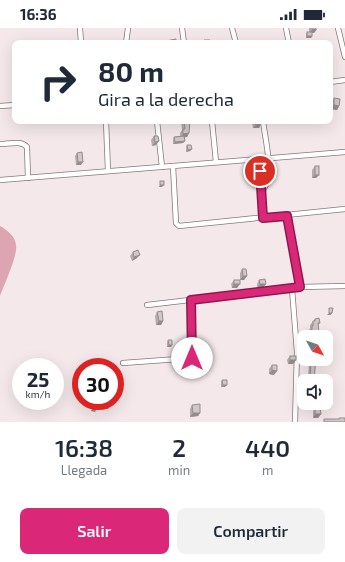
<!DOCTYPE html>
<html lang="es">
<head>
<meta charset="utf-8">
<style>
  body { margin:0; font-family:"Exo 2",sans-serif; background:#f2f2f3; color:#1f2937; height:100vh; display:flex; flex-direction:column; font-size:15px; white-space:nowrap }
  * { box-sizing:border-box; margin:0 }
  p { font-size:13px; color:#747a83 }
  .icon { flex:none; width:22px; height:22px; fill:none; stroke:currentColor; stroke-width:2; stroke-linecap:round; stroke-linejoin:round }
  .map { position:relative; height:394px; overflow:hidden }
  .panel { display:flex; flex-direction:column; background:#fff; flex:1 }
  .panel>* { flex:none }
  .hud { position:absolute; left:12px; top:12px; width:321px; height:84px; border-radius:8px; box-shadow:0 4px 16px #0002; background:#fff; color:#1f2937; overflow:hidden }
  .needle { width:26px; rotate:130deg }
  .fabs { position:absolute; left:297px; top:302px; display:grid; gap:8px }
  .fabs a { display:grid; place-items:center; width:36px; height:36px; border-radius:8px; background:#fff; box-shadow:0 4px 16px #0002; font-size:20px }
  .speed { position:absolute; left:12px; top:330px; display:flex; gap:8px; font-size:20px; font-weight:700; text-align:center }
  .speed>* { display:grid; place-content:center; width:52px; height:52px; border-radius:50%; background:#fff; box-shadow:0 4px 16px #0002; line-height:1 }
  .speed small { font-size:10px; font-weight:400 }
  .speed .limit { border:6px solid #d22; background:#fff; color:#111 }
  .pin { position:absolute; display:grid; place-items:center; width:34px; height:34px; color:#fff; margin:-17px; border:2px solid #fff; border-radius:50%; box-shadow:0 1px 4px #0007 }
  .me { position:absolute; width:44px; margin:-22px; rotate:0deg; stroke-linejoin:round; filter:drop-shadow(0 0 3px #0008) }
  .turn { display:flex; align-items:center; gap:14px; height:84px; padding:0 20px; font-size:18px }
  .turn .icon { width:52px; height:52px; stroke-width:2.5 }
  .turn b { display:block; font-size:28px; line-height:34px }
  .eta { display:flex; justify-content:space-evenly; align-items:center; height:68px; text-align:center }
  .eta b { font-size:24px; font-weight:600; line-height:28px }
  .button { display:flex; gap:8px; margin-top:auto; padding:8px 20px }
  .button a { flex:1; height:46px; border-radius:8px; background:#db2777; color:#fff; font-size:16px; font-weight:600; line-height:46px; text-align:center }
  .button a+a { background:#f2f2f3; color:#1f2937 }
  .status { display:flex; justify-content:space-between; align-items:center; height:28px; padding:0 20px; background:#fff; direction:ltr }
  .status svg { height:11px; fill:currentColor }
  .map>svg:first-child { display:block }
  .forest { fill:#dda4b2 }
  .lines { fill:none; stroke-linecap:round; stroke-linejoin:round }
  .minor-casing { stroke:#84797b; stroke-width:6 }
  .minor { stroke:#fff; stroke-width:4.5 }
  .wall { fill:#b5aaad }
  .shaded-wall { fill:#948b8d }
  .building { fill:#d3c6c9; stroke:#948b8d }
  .route-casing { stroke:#8e194d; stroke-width:10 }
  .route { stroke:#db2777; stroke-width:7 }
</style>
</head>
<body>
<div class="status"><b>16:36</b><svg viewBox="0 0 49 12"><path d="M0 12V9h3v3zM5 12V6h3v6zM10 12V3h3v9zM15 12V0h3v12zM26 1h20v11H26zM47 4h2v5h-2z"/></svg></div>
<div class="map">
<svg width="345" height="394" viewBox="0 0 345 394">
  <rect width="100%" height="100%" fill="#f4e8ea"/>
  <path class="forest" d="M0 198C7 202 15 208 16 217 18 227 4 257 0 268Z"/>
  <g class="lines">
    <g class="minor-casing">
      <g id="minor">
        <path d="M80 0 81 15"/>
        <path d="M182 0 184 15"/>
        <path d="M232 0 236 15"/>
        <path d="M286 0 289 15"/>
        <path d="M338 0 345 29"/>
        <path d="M126 15 128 0"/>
        <path d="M330 54 345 52"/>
        <path d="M0 78 15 77"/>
        <path d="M106 93 108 143"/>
        <path d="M157 93 162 139"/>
        <path d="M212 93 216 134"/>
        <path d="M0 116C9 116 21 112 27 119L28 150"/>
        <path d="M260 131 263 190"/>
        <path d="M173 138 176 195 179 198 345 181"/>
        <path d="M0 152 345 124"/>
        <path d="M261 165C263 162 266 158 267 154 272 137 265 110 263 93"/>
        <path d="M287 188 300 259"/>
        <path d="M292 261 297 324 295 394"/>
        <path d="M147 277 300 259 345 258"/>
        <path d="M123 335 192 330 191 272"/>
      </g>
    </g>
    <use href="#minor" class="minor"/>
  </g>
  <g class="wall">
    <path d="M309 0H316L317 1 314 5H312V8L311 10H306V6L307 4H309Z"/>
    <path d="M334 70 339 78 337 82 331 81V74Z"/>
    <path d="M181 93H190L189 105 187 109H184L185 113 183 115 173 116V111L174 109 180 108V105L182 102Z"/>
    <path d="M254 93H261V96L259 100H253L252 95Z"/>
    <path d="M154 108 156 117 152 118 151 112Z"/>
    <path d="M187 117 192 121 190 123 186 124V119Z"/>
    <path d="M77 125 81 137H76L75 128Z"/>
    <path d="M315 138 319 147 316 150H312V142Z"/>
    <path d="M133 224 137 230 132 233 130 228Z"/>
    <path d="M242 241 247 248 244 252H240L237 260H232L231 256 234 252H240V245Z"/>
    <path d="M259 252 263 260H257V256Z"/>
    <path d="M157 284 163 293 161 297H156L155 288Z"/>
    <path d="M315 291 320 295 318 297 316 307 309 308V302L310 300V297Z"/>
    <path d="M168 312 171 319H167V314Z"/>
    <path d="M290 328 296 332 293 336H288L287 332Z"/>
    <path d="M309 331H316L315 340 314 353H308Z"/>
    <path d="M272 337 274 347 269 346V341Z"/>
    <path d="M222 352 225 359H221V354Z"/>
    <path d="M106 373 109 379 108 381H104L105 375Z"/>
    <path d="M307 375H314L312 382H307Z"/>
    <path d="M192 377 200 385 198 388 190 389V381Z"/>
    <path d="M315 379 321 386 318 390H313V383Z"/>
  </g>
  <g class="shaded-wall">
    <path d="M312 1H317L314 5H310Z"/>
    <path d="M307 8H312L311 10H306Z"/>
    <path d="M334 77 339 78 337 82 331 81Z"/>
    <path d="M261 96 259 100H253L256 97Z"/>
    <path d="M189 105 187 109 181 110 183 106Z"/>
    <path d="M159 113 156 117 152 118 155 114Z"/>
    <path d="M185 113 183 115 173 116 175 114Z"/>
    <path d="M192 121 190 123 186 124 188 122Z"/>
    <path d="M78 134H83L81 137H76Z"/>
    <path d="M315 147H319L316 150H312Z"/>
    <path d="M160 157H164L162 159H159Z"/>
    <path d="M140 227 137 230 132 233 134 229Z"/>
    <path d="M243 248H247L244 252H240Z"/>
    <path d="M234 256H240L237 260H232Z"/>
    <path d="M260 256H266L263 260H257Z"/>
    <path d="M329 285H332L331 287H327Z"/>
    <path d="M159 293H163L161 297H156Z"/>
    <path d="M312 304H319L316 307 309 308Z"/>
    <path d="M169 317H172L171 319H167Z"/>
    <path d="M290 332H296L293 336H288Z"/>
    <path d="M272 342 277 343 274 347 269 346Z"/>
    <path d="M223 357H227L225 359H221Z"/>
    <path d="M106 379H109L108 381H104Z"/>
    <path d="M309 379H314L312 382H307Z"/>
    <path d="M92 381 96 382 95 384 91 383Z"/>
    <path d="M193 385H200L198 388 190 389Z"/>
    <path d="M315 386H321L318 390H313Z"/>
  </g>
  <g class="building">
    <rect x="307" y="4" width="5" height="4"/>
    <path d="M176 11V15H166V13Z"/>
    <path d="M204 12H210V15H205Z"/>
    <path d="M334 70 340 71 339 78 334 77Z"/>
    <path d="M184 93H190L189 105 183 106V101H185Z"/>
    <path d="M255 93H261V96L256 97Z"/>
    <path d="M154 108H158L159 113 155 114Z"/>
    <path d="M184 108 185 113 175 114 174 109Z"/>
    <path d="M187 117H191L192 121 188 122Z"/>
    <path d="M82 124 83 134H78L77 125Z"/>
    <rect x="315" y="138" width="4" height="9"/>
    <rect x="160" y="153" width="4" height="4"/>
    <path d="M138 222 140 227 134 229 133 224Z"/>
    <path d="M242 241H246L247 248H243Z"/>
    <path d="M265 251 266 256H260L259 252Z"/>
    <rect x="234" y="252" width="6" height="4"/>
    <path d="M329 280H333L332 285H329Z"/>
    <path d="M162 283 163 293H159L157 284Z"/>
    <path d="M319 290 320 295H318L319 304H312V298H313V293H315V291Z"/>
    <path d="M324 306H328V312H326V309H324Z"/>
    <path d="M168 312H172V317H169Z"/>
    <rect x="290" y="328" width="6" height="4"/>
    <path d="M311 331H316L315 340 314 353H310Z"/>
    <path d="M272 337H277V343L272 342Z"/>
    <path d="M222 352H227V357H223Z"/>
    <path d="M106 373H110L109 379H106Z"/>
    <path d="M94 375 97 376 96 382 92 381Z"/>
    <path d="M310 375H314V379H309Z"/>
    <path d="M200 376V385H193L192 377Z"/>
    <path d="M315 379H320L321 386H315Z"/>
    <path d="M339 390H345V394H324V391H339Z"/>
  </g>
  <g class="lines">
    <g class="route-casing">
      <path id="route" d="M192 330 191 272 300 259 287 188 263 190 260 143"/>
    </g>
    <use href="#route" class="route"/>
  </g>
</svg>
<div class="fabs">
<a><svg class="needle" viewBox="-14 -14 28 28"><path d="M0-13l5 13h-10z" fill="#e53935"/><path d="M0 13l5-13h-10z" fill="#747a83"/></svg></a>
<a><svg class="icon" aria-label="sound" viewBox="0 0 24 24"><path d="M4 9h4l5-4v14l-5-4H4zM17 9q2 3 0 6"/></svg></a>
</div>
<div class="speed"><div>25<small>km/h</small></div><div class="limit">30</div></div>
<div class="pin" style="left:260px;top:143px;background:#d93025"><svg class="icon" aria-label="arrive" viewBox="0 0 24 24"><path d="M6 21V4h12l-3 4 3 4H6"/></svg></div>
<svg class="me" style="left:192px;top:330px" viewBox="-20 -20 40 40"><circle r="19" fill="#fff"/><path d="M0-13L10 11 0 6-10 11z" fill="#db2777"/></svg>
<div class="hud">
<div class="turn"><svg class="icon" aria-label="right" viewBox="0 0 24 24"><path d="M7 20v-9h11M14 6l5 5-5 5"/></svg><div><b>80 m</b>Gira a la derecha</div></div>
</div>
</div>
<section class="panel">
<div class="eta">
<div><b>16:38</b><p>Llegada</p></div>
<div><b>2</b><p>min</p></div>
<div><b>440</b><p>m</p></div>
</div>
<div class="button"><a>Salir</a><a>Compartir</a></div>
</section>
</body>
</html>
